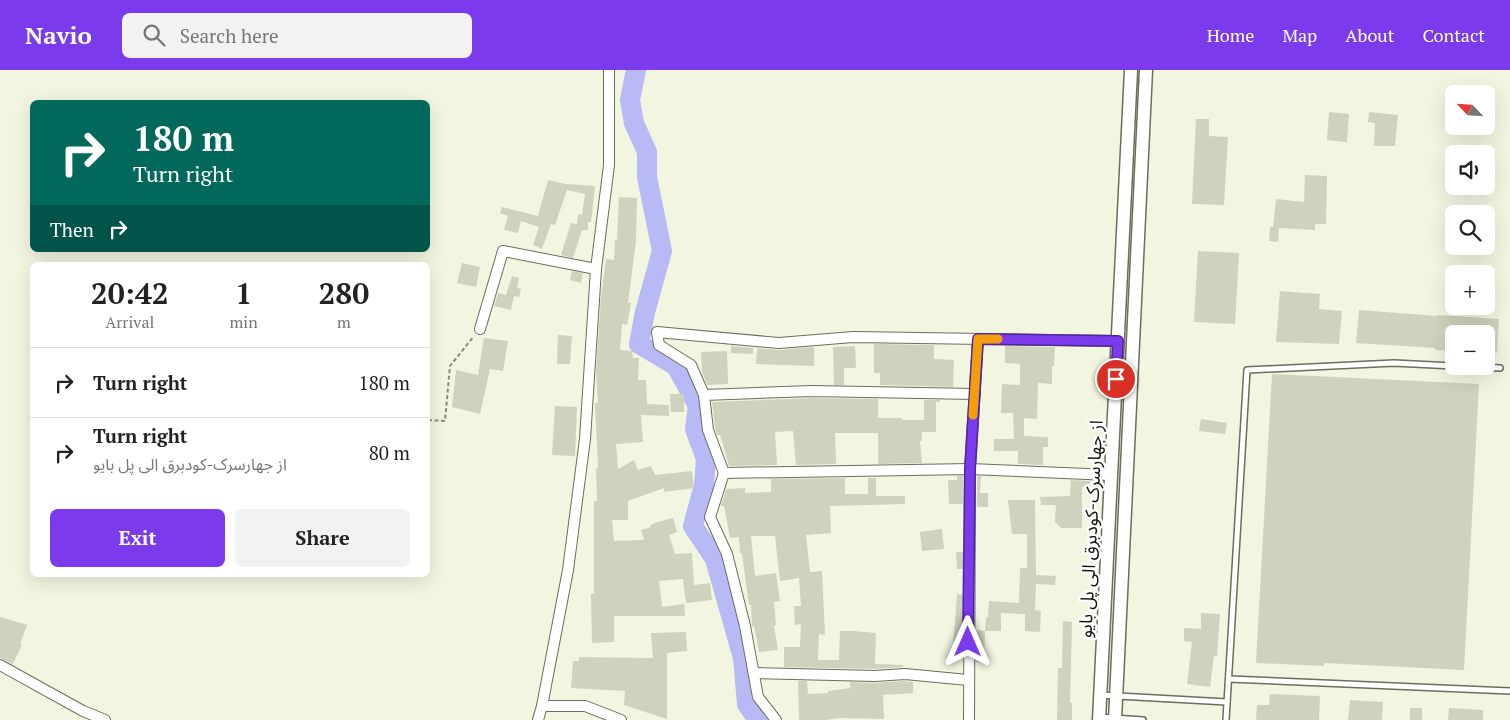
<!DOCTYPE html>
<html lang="en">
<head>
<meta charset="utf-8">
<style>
  body { margin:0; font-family:"PT Serif","Noto Sans Arabic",serif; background:#f2f2f2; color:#222; height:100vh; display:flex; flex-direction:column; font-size:19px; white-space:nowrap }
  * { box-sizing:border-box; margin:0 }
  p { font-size:16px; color:#767676 }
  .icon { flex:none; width:28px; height:28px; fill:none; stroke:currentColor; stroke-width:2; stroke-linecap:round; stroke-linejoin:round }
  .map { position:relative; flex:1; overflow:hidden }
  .drawer { position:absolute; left:30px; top:192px; width:400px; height:315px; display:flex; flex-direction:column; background:#fff; border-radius:8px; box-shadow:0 5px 20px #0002 }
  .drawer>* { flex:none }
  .top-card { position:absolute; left:30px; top:30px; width:400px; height:152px; border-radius:8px; box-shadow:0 5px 20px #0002; background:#00695c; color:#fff; overflow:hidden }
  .needle { width:32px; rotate:295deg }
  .tools { position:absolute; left:1445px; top:15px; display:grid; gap:10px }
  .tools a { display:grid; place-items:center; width:50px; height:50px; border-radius:8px; background:#fff; box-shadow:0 5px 20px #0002; font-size:25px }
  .pin { position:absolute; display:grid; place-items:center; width:42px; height:42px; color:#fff; margin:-21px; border:2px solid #fff; border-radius:50%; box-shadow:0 1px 5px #0007 }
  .me { position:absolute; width:55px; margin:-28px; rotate:0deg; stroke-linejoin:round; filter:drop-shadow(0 0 4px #0008) }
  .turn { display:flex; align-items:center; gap:18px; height:105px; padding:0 20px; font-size:22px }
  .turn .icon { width:65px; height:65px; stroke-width:2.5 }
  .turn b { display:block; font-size:35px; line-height:42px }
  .then { display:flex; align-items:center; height:48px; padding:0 20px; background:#0003; gap:10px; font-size:19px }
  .eta { display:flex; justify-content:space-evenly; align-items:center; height:85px; text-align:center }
  .eta b { font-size:30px; font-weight:600; line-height:35px }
  .cta { display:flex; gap:10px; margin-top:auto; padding:10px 20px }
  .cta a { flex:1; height:58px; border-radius:8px; background:#7c3aed; color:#fff; font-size:20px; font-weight:600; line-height:58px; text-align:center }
  .cta a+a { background:#f2f2f2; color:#222 }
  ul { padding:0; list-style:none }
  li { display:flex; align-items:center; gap:15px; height:70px; padding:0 20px; border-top:1px solid #e0e0e0 }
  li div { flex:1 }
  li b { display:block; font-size:19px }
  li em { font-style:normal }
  header { display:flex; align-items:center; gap:30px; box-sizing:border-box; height:70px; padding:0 25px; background:#7c3aed; color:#fff }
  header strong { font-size:24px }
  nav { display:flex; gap:28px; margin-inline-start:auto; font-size:18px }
  .search { width:350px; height:45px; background:#f2f2f2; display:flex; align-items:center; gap:12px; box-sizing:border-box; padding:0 18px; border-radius:8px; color:#767676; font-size:19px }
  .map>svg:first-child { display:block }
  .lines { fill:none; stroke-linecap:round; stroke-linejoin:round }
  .river { stroke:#b7baf5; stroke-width:20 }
  .building { fill:#cfd2bd }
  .service-casing { stroke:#6b6e5a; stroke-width:8 }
  .minor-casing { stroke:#6b6e5a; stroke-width:12 }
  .tertiary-casing { stroke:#6b6e5a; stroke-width:15 }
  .path { stroke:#898b7c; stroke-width:2; stroke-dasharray:4 2.5; stroke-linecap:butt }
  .service { stroke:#fff; stroke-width:5 }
  .minor { stroke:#fff; stroke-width:10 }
  .tertiary { stroke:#fff; stroke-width:12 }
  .route-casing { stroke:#51269a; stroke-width:12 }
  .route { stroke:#7c3aed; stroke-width:9 }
  .slow { stroke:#f59e0b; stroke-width:9 }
  .labels { text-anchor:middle; stroke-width:5; stroke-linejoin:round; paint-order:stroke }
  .street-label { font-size:18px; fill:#13140d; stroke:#fff }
</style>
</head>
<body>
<header>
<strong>Navio</strong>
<div class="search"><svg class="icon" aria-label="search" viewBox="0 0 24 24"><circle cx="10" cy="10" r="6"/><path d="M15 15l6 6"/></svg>Search here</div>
<nav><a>Home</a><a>Map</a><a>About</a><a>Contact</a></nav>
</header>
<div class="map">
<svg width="1510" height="650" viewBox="0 0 1510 650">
  <rect width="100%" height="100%" fill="#f2f5df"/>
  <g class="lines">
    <path class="river" d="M636 0 630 30 634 53 647 82V107L662 181 645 242 639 274 676 296 698 336 695 359 706 389 704 415 693 456 715 489 743 588 747 634 758 650"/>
  </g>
  <g class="building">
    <path d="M1329 42 1349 44 1347 72 1327 70Z"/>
    <path d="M1369 42 1398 45 1395 76H1374L1375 53 1368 52Z"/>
    <path d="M1196 49H1209V66L1228 67 1224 135 1192 134Z"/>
    <path d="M1305 105 1327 106 1326 154H1315V160L1279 158 1278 172 1269 171 1270 157H1273L1276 129 1304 132Z"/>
    <path d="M548 110 566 114 595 116 591 152H588V160H582L573 188 561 185 571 153 577 154 578 144 582 145 585 124 567 120 555 155 551 154 542 179 533 175 539 157 521 151 518 163 504 160 508 146 500 143 502 137 538 146Z"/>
    <path d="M619 127 637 128 636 171 628 233H631L627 255 622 254 620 280 632 281 633 288H639L638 310H646L647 334 669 335V346L641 345 643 372 616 374 618 399 634 390 638 400 651 396 655 405 692 401 694 418 664 422V418L628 431V450H612L614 471 644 470 641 460 651 457 650 455 658 452 673 448 677 462 669 465 675 484 692 483 694 515 710 513 712 530 686 533 683 509 659 511 662 537 684 534 685 546H614V572L592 573 591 524H594V431H597L596 398H598L595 333H598L596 302 601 227 606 189 614 190 615 170H617Z"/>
    <path d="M1198 181 1239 183 1235 254 1194 252Z"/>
    <path d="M462 193 480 197 476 217 457 213Z"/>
    <path d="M572 201 583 203 581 213 570 210Z"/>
    <path d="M512 206 519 208 517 217 521 219 519 227 514 226 511 240 494 236 498 223 506 225Z"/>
    <path d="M1280 221 1320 224 1319 239 1342 241 1339 274 1276 272Z"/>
    <path d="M1359 240 1437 246V245L1499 249 1497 283 1486 282V264H1454V281L1435 280V278L1356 273Z"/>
    <path d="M558 265 572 266 570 294H557Z"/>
    <path d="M484 268 508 271 503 301 490 299 480 344 452 337 456 300 478 305Z"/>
    <path d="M874 274 934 275V289L954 290 953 317 880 315V303H874Z"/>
    <path d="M731 276 753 278V284L731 283Z"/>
    <path d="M855 276 856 298H844V315H834L833 277Z"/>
    <path d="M1005 276 1055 277 1054 296H1052V314L1038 313 1037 349 1024 348V366L1048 367V377H1043V395L1018 394V381H994V369H1014L1013 343H1001L1002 314 1020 315V294L1005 293Z"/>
    <path d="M814 277V296L756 294 757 278 779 280Z"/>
    <path d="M727 281 728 314 707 315 702 302 701 282Z"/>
    <path d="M1272 304 1479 314 1464 600 1324 593V596L1256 593Z"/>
    <path d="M670 324H684V342H671Z"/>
    <path d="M812 328 878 329V348H902V350H924V330H940V332H936V362H922V371H920L922 393 878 394V363H835L836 394 796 395 793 361 775 362 777 395 729 396 720 365H717L715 358 712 332Z"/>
    <path d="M555 336 577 337 575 386 552 385Z"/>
    <path d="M1201 349 1227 353 1225 364 1199 361Z"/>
    <path d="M957 406H963V434H949L948 410H957Z"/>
    <path d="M977 406H981L980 423H988V437H977Z"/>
    <path d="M845 408V424H868V408H876V426H905V434L830 436 831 463 806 465 810 502 822 501 825 565 819 564 818 590H839L840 561H854L876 563 875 594 903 595V597L875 599 784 597V577H800L801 554 795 555 794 536H801L799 508 780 511 775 466H751L755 506 776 503 780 531 774 532 776 555 774 556 778 580 759 582 754 556H752L751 535H749L744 499 742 483H740L739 467 730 468 724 436H721L726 419 745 418V423L771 422V409Z"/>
    <path d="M1071 410 1090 411V417H1082V458H1061L1055 452 1056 435H1041L1040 427 1070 426Z"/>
    <path d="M1008 430H1035L1036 505 1056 506 1055 515 1036 514 1035 540 1041 541 1040 562 1025 561V544L1001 543V561H985L984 592H976V560L985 561 986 547H988L989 531 1019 533 1020 498H1027V464H1012Z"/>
    <path d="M942 459 944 479 922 481 920 462Z"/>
    <path d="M956 482H963V499H957Z"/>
    <path d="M957 524 963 525 962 580 953 578Z"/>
    <path d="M1201 543 1220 544 1217 586H1214L1210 617 1187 614 1192 572 1184 571V558L1201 559Z"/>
    <path d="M0 547 27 555 20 574 22 575 13 594 0 588Z"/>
    <path d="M1063 551 1072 552 1070 633H1072V650H1057L1058 598H1062Z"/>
    <path d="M686 562 687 581 667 583V649L624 635 625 621 571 618 573 591H579V587L653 588 651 563Z"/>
    <path d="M798 611H807L808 624 828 623V621L850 618V612L875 613 903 611 913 612V623L883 625 884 649 839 648 826 650H799Z"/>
    <path d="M1270 624 1320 626 1319 650H1256L1257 635H1269Z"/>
    <path d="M1350 630 1383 632 1382 650H1348Z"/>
    <rect x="1410" y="638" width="12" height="12"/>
    <path d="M1449 638 1483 640V650H1448Z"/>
  </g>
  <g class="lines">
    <g class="service-casing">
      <g id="service">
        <path d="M1458 296 1500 298"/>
        <path d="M1229 609 1510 621"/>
        <path d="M1100 625 1227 632"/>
        <path d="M1099 647 1143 650"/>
        <path d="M1226 650 1247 300 1394 293 1454 296"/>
      </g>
    </g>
    <g class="minor-casing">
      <g id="minor">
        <path d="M480 259 503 181 596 199"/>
        <path d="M704 325 812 321 975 324"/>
        <path d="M724 403 970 399 1111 405"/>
        <path d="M0 595 83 641 105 650"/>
        <path d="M754 603 875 606 905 604 968 610"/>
        <path d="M542 636H585L621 650"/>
        <path d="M538 650 542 636 568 500 585 369 596 199 609 95V0"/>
        <path d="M776 650 758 627 745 556 727 484 710 447 724 403 708 360 704 325 691 295 659 275 657 262 779 273 853 267 1118 271"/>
        <path d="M969 650 970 399 978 269"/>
      </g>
    </g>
    <g class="tertiary-casing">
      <g id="tertiary">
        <path d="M1099 650 1131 0"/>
        <path d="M1115 650 1146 0"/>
      </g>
    </g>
    <path class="path" d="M428 350 445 351 450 296 474 266"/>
    <use href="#service" class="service"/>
    <use href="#minor" class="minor"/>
    <use href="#tertiary" class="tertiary"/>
  </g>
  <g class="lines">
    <g class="route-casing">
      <path id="route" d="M968 572 970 399 978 269 1118 271 1116 309"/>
    </g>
    <use href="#route" class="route"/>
    <path class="slow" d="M973 345 978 269H998"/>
  </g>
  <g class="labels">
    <g class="street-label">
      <text transform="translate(1091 459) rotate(-87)" y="6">از جهارسرک-کودبرق الی پل بایو</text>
    </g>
  </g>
</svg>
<div class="tools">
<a><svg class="needle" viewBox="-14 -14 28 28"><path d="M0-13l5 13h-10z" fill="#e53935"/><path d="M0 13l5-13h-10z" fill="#767676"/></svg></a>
<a><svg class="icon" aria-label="sound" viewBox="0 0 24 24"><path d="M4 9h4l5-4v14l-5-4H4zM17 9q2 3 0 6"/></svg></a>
<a><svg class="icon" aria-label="search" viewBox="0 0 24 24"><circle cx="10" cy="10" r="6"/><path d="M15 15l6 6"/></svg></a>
<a>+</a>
<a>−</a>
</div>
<div class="pin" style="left:1116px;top:309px;background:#d93025"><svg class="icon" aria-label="arrive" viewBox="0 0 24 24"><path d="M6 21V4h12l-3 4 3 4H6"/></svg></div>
<svg class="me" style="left:968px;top:572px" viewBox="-20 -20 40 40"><path d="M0-17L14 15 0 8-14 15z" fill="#7c3aed" stroke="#fff" stroke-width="4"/></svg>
<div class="top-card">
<div class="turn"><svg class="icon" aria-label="right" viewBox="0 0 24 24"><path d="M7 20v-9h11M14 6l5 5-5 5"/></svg><div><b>180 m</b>Turn right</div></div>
<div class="then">Then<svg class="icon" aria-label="right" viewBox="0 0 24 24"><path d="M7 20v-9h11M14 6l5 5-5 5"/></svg></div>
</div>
<section class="drawer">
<div class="eta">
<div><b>20:42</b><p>Arrival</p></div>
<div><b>1</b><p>min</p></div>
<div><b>280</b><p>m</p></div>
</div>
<ul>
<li><svg class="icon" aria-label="right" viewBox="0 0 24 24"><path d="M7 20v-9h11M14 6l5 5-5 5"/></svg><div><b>Turn right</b></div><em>180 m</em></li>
<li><svg class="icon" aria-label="right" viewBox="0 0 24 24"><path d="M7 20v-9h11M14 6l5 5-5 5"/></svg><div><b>Turn right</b><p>از جهارسرک-کودبرق الی پل بایو</p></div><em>80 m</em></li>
</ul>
<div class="cta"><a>Exit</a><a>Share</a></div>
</section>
</div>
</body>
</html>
